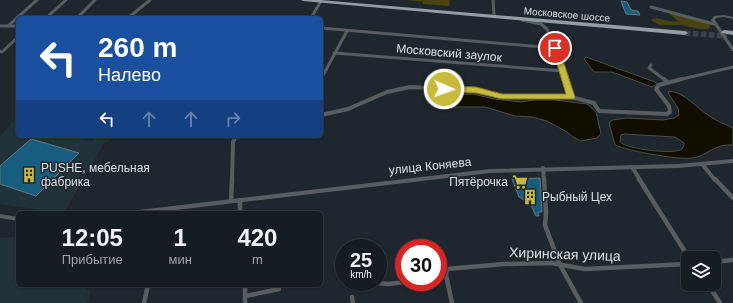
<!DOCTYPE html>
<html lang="ru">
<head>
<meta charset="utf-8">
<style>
  body { margin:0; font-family:Arial,sans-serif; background:#1f262a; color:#f1f3f6; height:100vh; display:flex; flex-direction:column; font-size:15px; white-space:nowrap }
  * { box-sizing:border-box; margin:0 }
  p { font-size:13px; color:#9ea2a5 }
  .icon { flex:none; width:22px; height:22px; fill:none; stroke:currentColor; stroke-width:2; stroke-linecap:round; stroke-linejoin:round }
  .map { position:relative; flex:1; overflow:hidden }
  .side { position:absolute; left:16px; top:211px; width:307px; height:76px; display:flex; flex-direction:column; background:#161d22; border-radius:6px; box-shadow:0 1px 3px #0004,0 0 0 1px #353b40 }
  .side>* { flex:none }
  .guide { position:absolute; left:16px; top:16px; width:307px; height:122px; border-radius:6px; box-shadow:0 1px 3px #0004,0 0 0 1px #353b40; background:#1a4fa0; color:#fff; overflow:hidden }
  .tools { position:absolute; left:681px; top:251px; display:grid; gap:8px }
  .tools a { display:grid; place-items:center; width:40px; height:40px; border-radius:6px; background:#161d22; box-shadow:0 1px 3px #0004,0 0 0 1px #353b40; font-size:20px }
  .speed { position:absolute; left:335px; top:239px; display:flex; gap:8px; font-size:20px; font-weight:700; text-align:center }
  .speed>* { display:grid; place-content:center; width:52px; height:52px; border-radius:50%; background:#161d22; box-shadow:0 1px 3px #0004,0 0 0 1px #353b40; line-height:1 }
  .speed small { font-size:10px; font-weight:400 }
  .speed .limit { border:6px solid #d22; background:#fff; color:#111 }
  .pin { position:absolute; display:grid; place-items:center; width:34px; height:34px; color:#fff; margin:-17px; border:2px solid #fff; border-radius:50%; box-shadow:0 1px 4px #0007 }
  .me { position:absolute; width:44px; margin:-22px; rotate:92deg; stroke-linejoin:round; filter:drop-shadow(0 0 3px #0008) }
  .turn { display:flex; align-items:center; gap:14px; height:84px; padding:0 16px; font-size:18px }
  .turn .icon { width:52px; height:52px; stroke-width:2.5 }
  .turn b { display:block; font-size:28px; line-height:34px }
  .lanes { display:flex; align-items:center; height:38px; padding:0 16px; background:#0003; justify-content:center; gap:20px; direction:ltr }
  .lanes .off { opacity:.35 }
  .eta { display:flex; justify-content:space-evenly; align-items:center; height:68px; text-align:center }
  .eta b { font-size:24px; font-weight:800; line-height:28px }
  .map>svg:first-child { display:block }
  .built { fill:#21323b }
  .green { fill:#48430f }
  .water { fill:#110e00; stroke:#4d4d45; fill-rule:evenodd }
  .building { fill:#165d7f; stroke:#6c777e }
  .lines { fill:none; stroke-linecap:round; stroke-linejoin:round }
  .trunk-tunnel { stroke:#3a4349; stroke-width:5.5; stroke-dasharray:5.5 2.5; stroke-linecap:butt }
  .minor-far2 { stroke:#585d60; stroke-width:3 }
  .minor-far1 { stroke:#585d60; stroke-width:4 }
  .minor { stroke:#585d60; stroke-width:4.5 }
  .tertiary { fill:#585d60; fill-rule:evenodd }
  .trunk { fill:#929ea4; fill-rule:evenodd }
  .route { fill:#c8bb3b; stroke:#827a26 }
  .labels { text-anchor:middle; stroke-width:3; stroke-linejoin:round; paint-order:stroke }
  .far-street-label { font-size:10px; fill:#dae1e5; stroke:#1e272d }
  .street-label { font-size:12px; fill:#dae1e5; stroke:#1e272d }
  .poi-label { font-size:12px; fill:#dae1e5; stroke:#1e272d; text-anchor:start }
  .near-street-label { font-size:14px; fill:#dae1e5; stroke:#1e272d }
</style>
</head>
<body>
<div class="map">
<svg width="733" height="303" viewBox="0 0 733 303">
  <rect width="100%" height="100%" fill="#1e272d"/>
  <g class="built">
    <path d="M18 115V136H47L93 141 99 136H113L106 143H104L64 213 0 204V136Z"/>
    <path d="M18 237V285H80L91 292 87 303H0V238Z"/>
  </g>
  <g class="green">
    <path d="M408 0H450L449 6 423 4V2Z"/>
    <path d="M666 11 707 23 710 25 709 29H700L680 25H660L652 21V19C661 17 668 23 678 21Z"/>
  </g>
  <g class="water">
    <path d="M586 57 655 82 657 84 652 87 612 72H594L584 59Z"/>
    <path d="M669 91C686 93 695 107 708 115 716 121 725 124 733 128V145C728 145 722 145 718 147 709 150 702 157 692 158 678 160 628 151 615 145L609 123 612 120 627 118 663 120 674 118 679 115 678 108 668 93ZM624 134 675 137 684 143C684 145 684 147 682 149 676 155 626 149 620 142L621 135Z"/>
    <path d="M453 93 458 95 473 94 494 99 521 102 534 100H555L587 104 596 112 601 133 597 138 581 141 573 137 567 132 547 121 532 117 515 116 485 107H457L432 104 427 97 428 96H442Z"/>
  </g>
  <g class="building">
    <path d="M621 1 627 2 631 10 638 11 640 15 626 14Z"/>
    <path d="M31 139 79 153 36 196 0 184V166Z"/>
    <path d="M540 178 542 212H538L539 216H536L530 203H525L524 200 519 197 512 179Z"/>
  </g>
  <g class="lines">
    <path class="trunk-tunnel" d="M685 33 727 36"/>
    <g class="minor-far2">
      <path d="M493 0 494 14"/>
      <path d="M651 7 714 24"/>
      <path d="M46 18 66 0"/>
      <path d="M77 18 95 0"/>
      <path d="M128 18 150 0"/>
      <path d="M311 18 321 1"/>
      <path d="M522 20 541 24 547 29 566 80"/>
      <path d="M0 26H18"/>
      <path d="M8 26 37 0"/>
      <path d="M321 28 555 48"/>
      <path d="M0 51 2 52 18 37"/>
      <path d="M334 53 563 71"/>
      <path d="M651 65 649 68 665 80"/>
      <path d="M321 79 347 31"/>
      <path d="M678 80 733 67"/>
    </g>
    <g class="minor-far1">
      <path d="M566 79 571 97 594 103 599 111 667 114 670 112 669 106 656 89 659 85 682 79"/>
      <path d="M664 79 667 82"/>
      <path d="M321 115 348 109 387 92 410 87 476 90 502 96 571 97"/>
      <path d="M702 164 715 180"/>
      <path d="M632 167 640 180"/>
      <path d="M543 168 544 180"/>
      <path d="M232 180 233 142 236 136"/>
    </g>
    <g class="minor">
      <path d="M544 179 546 213 545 225 560 265 581 303"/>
      <path d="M639 179 689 258"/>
      <path d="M715 179 733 198"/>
      <path d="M240 200V213"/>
      <path d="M231 201 232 179"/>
      <path d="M714 262 733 260"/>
      <path d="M446 275 452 303"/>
      <path d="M438 277 446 275 447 269 504 264 551 263 585 269 688 264"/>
      <path d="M366 282 388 284 405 282"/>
      <path d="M708 284 720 303"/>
      <path d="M245 285V303"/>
      <path d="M246 296 279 289"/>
      <path d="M352 297 353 303"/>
      <path d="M144 303 148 285"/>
    </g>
    <g class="tertiary">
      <path d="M724 15 733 17V19L724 17 716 18 715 20 733 47V51H732L711 20 714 16Z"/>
      <path d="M733 159V163L678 168 490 173 151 213H127L128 211H130L490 169 678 164Z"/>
      <path d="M0 214 18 217V221L0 218Z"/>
    </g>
    <g class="trunk">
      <path d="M301 0H320L685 31 688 33 685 35 303 1Z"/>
      <path d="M724 30 733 31V35L722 33 721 32Z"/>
    </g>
  </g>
  <path class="route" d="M555 46 559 48 575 97 574 99H502L476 93 444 92 441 89 444 86 476 87 502 94H566L552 48Z"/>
  <defs>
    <g id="building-bare" transform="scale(1.2)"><path d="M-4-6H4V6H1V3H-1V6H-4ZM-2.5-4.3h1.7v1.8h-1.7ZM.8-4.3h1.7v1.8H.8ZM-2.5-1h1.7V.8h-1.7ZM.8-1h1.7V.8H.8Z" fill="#c8bb3b" stroke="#1e272d" stroke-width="2.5" paint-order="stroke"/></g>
    <g id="supermarket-bare" transform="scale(1.2)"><path d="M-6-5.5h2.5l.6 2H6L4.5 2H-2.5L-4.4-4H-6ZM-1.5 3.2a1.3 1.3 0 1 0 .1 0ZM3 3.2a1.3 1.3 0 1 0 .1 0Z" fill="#c8bb3b" stroke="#1e272d" stroke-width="2.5" paint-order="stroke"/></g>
  </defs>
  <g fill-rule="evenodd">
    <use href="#building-bare" x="29" y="175"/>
    <use href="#supermarket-bare" x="520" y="182"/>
    <use href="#building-bare" x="530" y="197"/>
  </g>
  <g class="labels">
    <g class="far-street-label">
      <text transform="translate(567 14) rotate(5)" y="4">Московское шоссе</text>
    </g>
    <g class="street-label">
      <text transform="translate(449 53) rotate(5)" y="4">Московский заулок</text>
      <text transform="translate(430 166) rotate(-6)" y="4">улица Коняева</text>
    </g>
    <g class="poi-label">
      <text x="41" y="172">PUSHE, мебельная<tspan x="41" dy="14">фабрика</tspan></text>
      <text x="508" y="186" text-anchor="end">Пятёрочка</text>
      <text x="542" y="201">Рыбный Цех</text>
    </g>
    <g class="near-street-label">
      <text transform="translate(565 254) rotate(2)" y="5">Хиринская улица</text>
    </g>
  </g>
</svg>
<div class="tools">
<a><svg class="icon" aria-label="layers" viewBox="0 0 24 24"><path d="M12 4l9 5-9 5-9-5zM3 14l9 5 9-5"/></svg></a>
</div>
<div class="speed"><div>25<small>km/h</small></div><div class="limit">30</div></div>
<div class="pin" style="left:555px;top:48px;background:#d93025"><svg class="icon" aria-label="arrive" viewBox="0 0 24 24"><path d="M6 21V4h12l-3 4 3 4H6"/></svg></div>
<svg class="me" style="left:444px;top:89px" viewBox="-20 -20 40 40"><circle r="17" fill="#c8bb3b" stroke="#fff" stroke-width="3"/><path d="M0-11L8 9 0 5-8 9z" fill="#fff"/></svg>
<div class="guide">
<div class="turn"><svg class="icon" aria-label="left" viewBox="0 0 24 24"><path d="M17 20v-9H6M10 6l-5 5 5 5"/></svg><div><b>260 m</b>Налево</div></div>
<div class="lanes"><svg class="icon" aria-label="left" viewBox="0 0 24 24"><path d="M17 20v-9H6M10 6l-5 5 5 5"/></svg><svg class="icon off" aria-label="ahead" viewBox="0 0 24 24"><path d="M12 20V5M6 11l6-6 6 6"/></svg><svg class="icon off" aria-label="ahead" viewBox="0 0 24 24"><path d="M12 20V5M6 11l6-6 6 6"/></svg><svg class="icon off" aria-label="right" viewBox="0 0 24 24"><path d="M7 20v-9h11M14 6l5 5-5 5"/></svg></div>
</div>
<section class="side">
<div class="eta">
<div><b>12:05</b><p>Прибытие</p></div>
<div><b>1</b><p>мин</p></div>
<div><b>420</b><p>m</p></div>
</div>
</section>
</div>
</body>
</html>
